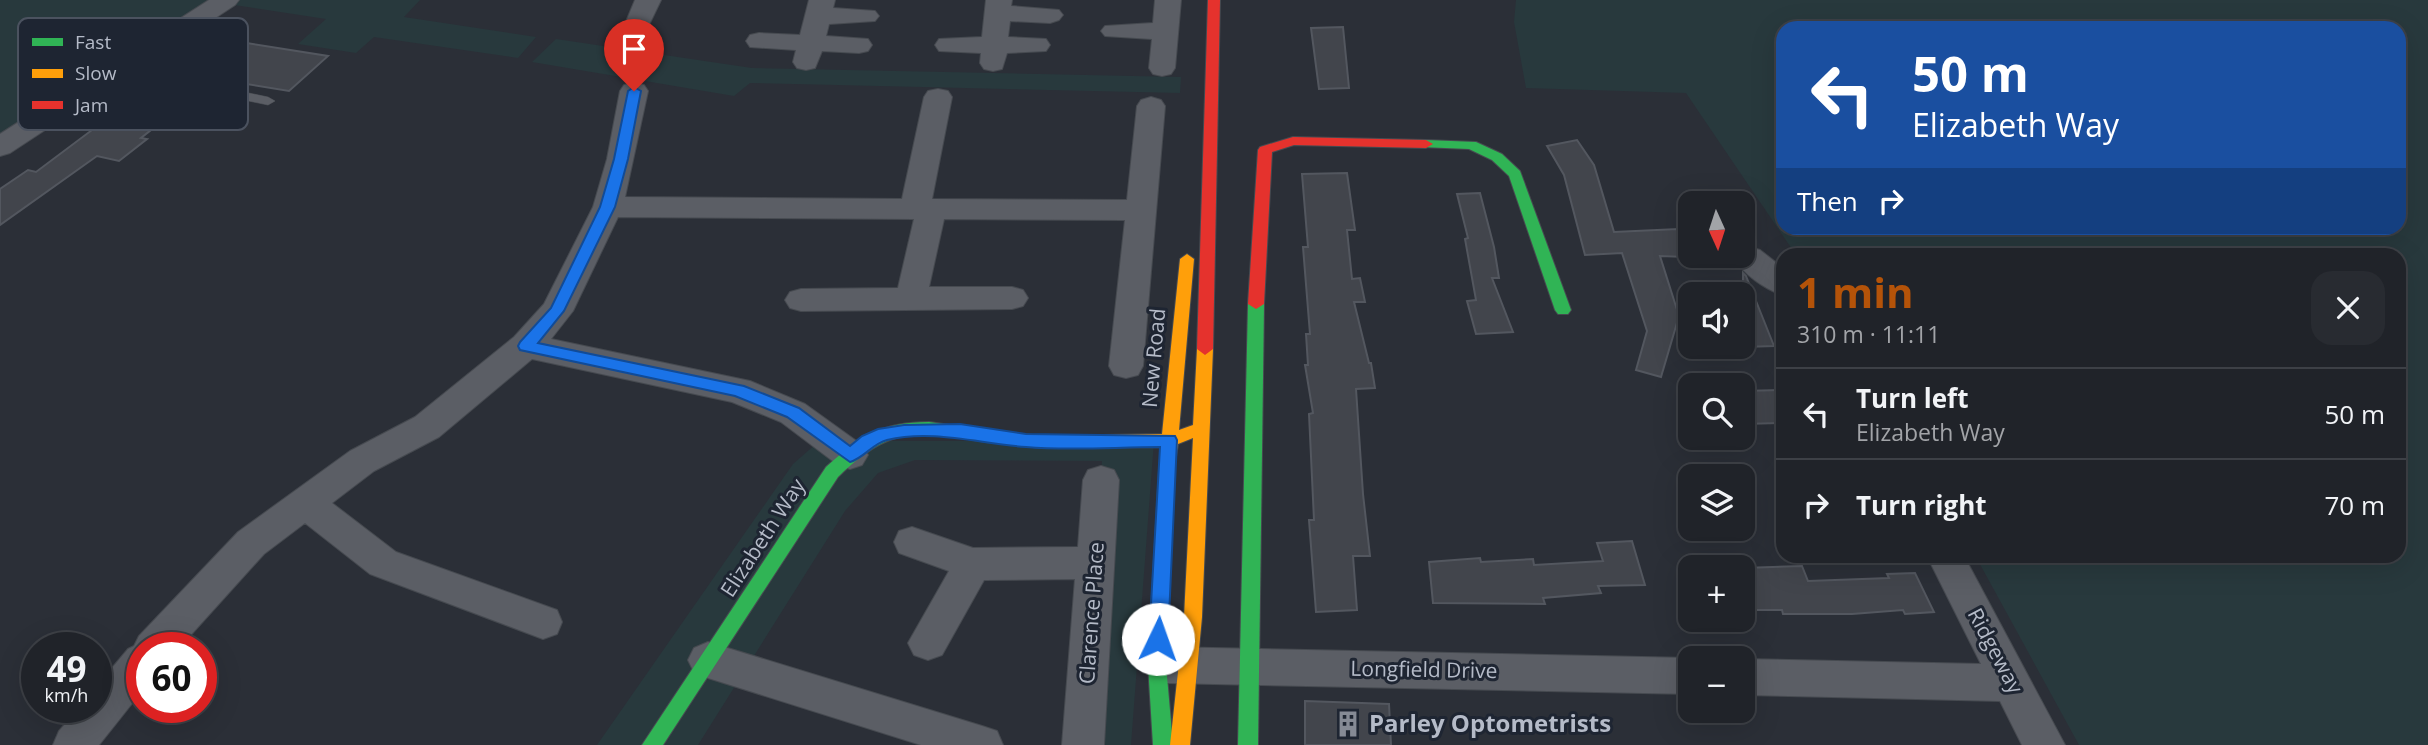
<!DOCTYPE html>
<html lang="en">
<head>
<meta charset="utf-8">
<style>
  body { margin:0; font-family:"Open Sans",sans-serif; background:#282b31; color:#f1f3f6; height:100vh; display:flex; flex-direction:column; font-size:26px; white-space:nowrap }
  * { box-sizing:border-box; margin:0 }
  p { font-size:23px; color:#a2a4a8 }
  .icon { flex:none; width:38px; height:38px; fill:none; stroke:currentColor; stroke-width:2; stroke-linecap:round; stroke-linejoin:round }
  .map { position:relative; flex:1; overflow:hidden }
  .drawer { position:absolute; left:1776px; top:248px; width:630px; height:315px; display:flex; flex-direction:column; background:#202329; border-radius:21px; box-shadow:0 7px 28px #0002,0 0 0 2px #3d4046 }
  .drawer>* { flex:none }
  .top-card { position:absolute; left:1776px; top:21px; width:630px; height:214px; border-radius:21px; box-shadow:0 7px 28px #0002,0 0 0 2px #3d4046; background:#1a4fa0; color:#fff; overflow:hidden }
  .needle { width:46px; rotate:177deg }
  .controls { position:absolute; left:1678px; top:191px; display:grid; gap:14px }
  .controls a { display:grid; place-items:center; width:77px; height:77px; border-radius:14px; background:#202329; box-shadow:0 7px 28px #0002,0 0 0 2px #3d4046; font-size:35px }
  .speed { position:absolute; left:21px; top:632px; display:flex; gap:14px; font-size:35px; font-weight:700; text-align:center }
  .speed>* { display:grid; place-content:center; width:91px; height:91px; border-radius:50%; background:#202329; box-shadow:0 7px 28px #0002,0 0 0 2px #3d4046; line-height:1 }
  .speed small { font-size:18px; font-weight:400 }
  .speed .limit { border:10px solid #d22; background:#fff; color:#111 }
  .pin { position:absolute; display:grid; place-items:center; width:60px; height:60px; color:#fff; margin:-72px -30px; border-radius:50% 50% 50% 0; rotate:-45deg; box-shadow:0 0 7px #0007 }
  .pin .icon { rotate:45deg }
  .me { position:absolute; width:77px; margin:-38px; rotate:3deg; stroke-linejoin:round; filter:drop-shadow(0 0 5px #0008) }
  .turn { display:flex; align-items:center; gap:24px; height:147px; padding:0 21px; font-size:32px }
  .turn .icon { width:91px; height:91px; stroke-width:2.5 }
  .turn b { display:block; font-size:49px; line-height:60px }
  .then { display:flex; align-items:center; height:66px; padding:0 21px; background:#0003; gap:14px; font-size:26px }
  .round { display:grid; place-items:center; flex:none; width:74px; height:74px; border-radius:21px; background:#282b31 }
  .overview { display:flex; align-items:center; justify-content:space-between; height:119px; padding:0 21px }
  h1 { font-size:42px; font-weight:700; line-height:52px; color:#b45309 }
  ul { padding:0; list-style:none }
  li { display:flex; align-items:center; gap:21px; height:91px; padding:0 21px; border-top:2px solid #3d4046 }
  li div { flex:1 }
  li b { display:block; font-size:26px }
  li em { font-style:normal }
  .map>svg:first-child { display:block }
  .green { fill:#28393d; fill-rule:evenodd }
  .building { fill:#42454c; stroke:#53575f; stroke-width:2 }
  .lines { fill:none; stroke-linecap:round; stroke-linejoin:round }
  .lane-casing { stroke:#464a50; stroke-width:1 }
  .street-casing { stroke:#464a50; stroke-width:2 }
  .fast-casing { stroke:#464a50; stroke-width:2 }
  .slow-casing { stroke:#464a50; stroke-width:2 }
  .jam-casing { stroke:#464a50; stroke-width:2 }
  .lane { fill:#5b5e65; fill-rule:evenodd }
  .street { fill:#5b5e65; fill-rule:evenodd }
  .fast { fill:#30b455; fill-rule:evenodd }
  .slow { fill:#ff9f0a; fill-rule:evenodd }
  .jam { fill:#e5322d; fill-rule:evenodd }
  .route { fill:#1a73e8; stroke:#114b97; stroke-width:2 }
  .labels { text-anchor:middle; stroke-width:6; stroke-linejoin:round; paint-order:stroke }
  .street-label { font-size:21px; fill:#b5bbc8; stroke:#1e2532 }
  .near-poi-label { font-size:24px; font-weight:bold; fill:#b5bbc8; stroke:#1e2532; text-anchor:start }
  .key { fill:#1e2532; stroke:#4b525f; stroke-width:2 }
  .key-label { font-size:19px; fill:#b5bbc8 }
</style>
</head>
<body>
<div class="map">
<svg width="2428" height="745" viewBox="0 0 2428 745">
  <rect width="100%" height="100%" fill="#2b2f37"/>
  <g class="green">
    <path d="M0 0H420L404 17 536 37 518 58 374 37 356 53 298 44 326 19 221 3 0 147Z"/>
    <path d="M1516 0H2428V745H2079L1976 557 2399 556V256L1796 255 1686 93 1526 88 1514 22ZM1783 28H2399V228H1783Z"/>
    <path d="M556 39 752 68 1181 77 1180 93 750 83 734 96 532 62Z"/>
    <path d="M825 436 868 441H1154L1131 745H1083L1102 461 915 460 878 473 845 511 698 745H597L793 464Z"/>
  </g>
  <g class="building">
    <path d="M1343 27 1349 88 1319 89 1311 28Z"/>
    <path d="M209 37 328 56 289 91 216 79 212 83 167 73Z"/>
    <path d="M152 85 198 93 141 138 147 139 119 161 97 156 0 225V189L28 170 36 172Z"/>
    <path d="M1577 140 1594 165 1614 232 1678 229 1686 257 1660 256 1679 316 1661 377 1636 370 1647 331 1622 253 1585 255 1564 175 1547 146Z"/>
    <path d="M1347 173 1355 230H1347L1352 279 1360 278 1365 302H1354L1369 363H1371L1375 388 1356 389 1363 494 1370 556H1353L1357 610 1316 612 1309 520H1314L1309 414 1313 413 1305 365H1308L1306 334H1310L1303 247H1308L1302 174Z"/>
    <path d="M1480 193 1494 247 1499 278H1492L1513 332 1476 334 1467 301 1476 300 1465 239 1468 238 1457 194Z"/>
    <path d="M1743 273 1746 276 1774 346 1743 347Z"/>
    <path d="M1783 390V423L1743 424V391Z"/>
    <path d="M1632 541 1645 585 1598 586 1601 593 1543 598 1545 604 1433 603 1429 562 1480 558 1481 562 1533 559 1534 565 1603 561 1597 543Z"/>
    <path d="M1802 566 1808 581 1889 578 1887 574 1915 573 1934 612 1905 614 1903 610 1852 614H1783L1782 610H1743V568Z"/>
    <path d="M1305 701 1389 704 1391 745H1305Z"/>
  </g>
  <g class="lines">
    <g class="lane-casing">
      <path id="lane" d="M116 68 134 74H157L268 97 275 101 268 105 157 82H132L111 75 109 72Z"/>
    </g>
    <g class="street-casing">
      <g id="street">
        <path d="M209 0H239L235 5 10 153 0 156V134Z"/>
        <path d="M635 0H661L647 29 638 32 629 29 625 24Z"/>
        <path d="M809 0H835L833 8 875 11 879 16 875 21 829 24 826 36 868 39 872 45 868 51 859 53 822 51 815 68 806 70 797 68 793 62 796 50 750 47 746 41 750 35 759 33 800 35Z"/>
        <path d="M986 0H1012L1011 6 1059 10 1063 15 1059 20 1050 23 1010 21 1008 37 1046 39 1050 45 1046 51 1007 53 1002 69 993 71 984 69 980 63 981 53 939 51 935 45 939 39 982 37Z"/>
        <path d="M1155 0H1181L1175 68 1171 74 1162 76 1153 74 1149 68 1152 39 1105 36 1101 31 1105 26 1153 23Z"/>
        <path d="M634 83 644 85 648 91 625 197 902 199 924 97 928 91 938 89 948 91 952 97 932 199 1127 200 1137 106 1141 100 1151 97 1161 100 1165 106 1143 366 1138 375 1126 378 1114 375 1109 366 1125 220 944 219 929 287H1012L1023 290 1028 298 1023 306 1012 309 801 311 790 308 785 300 790 292 801 289 898 288 914 219 618 217 573 311 551 339 750 381 805 404 862 445 868 455 862 465 850 469 838 465 781 422 732 402 532 359 439 437 374 471 332 503 396 552 557 610 562 622 557 634 543 639 370 574 305 523 264 554 179 648H142V691L99 745H53L59 731 80 707H96V687L128 649 134 646 139 636 238 532 350 451 415 417 514 337 544 304 593 207 607 159 620 91 624 85Z"/>
        <path d="M1749 247 1760 250 1783 268V295C1766 290 1743 274 1734 258L1735 256H1743V249Z"/>
        <path d="M1101 466 1114 470 1119 480 1104 745H1062L1075 579 984 580 942 655 928 660 914 655 908 643 949 571 899 553 894 542 899 531 912 527 973 548 1078 547 1083 480 1088 470Z"/>
        <path d="M1927 556H1964L2065 745H2022L2000 701 1743 695V659L1981 664Z"/>
        <path d="M708 642 982 726 997 731 1003 745H921L708 678 694 672 688 660 694 648Z"/>
        <path d="M1167 647 1690 658V694L1167 683 1153 678 1147 665 1153 652Z"/>
      </g>
    </g>
    <g class="fast-casing">
      <g id="fast">
        <path d="M1426 140 1476 142 1502 154 1520 171 1571 310 1568 314H1558L1555 310 1509 176 1492 160 1469 149 1421 147V141Z"/>
        <path d="M1256 299 1264 304 1258 745H1238L1248 304Z"/>
        <path d="M929 422 986 430 992 431 994 436 992 441 986 442C915 430 892 425 838 477L663 745H642L826 467C860 436 882 422 929 422Z"/>
        <path d="M1167 463 1173 465 1175 470 1166 665 1173 745H1153L1148 665 1159 470 1161 465Z"/>
      </g>
    </g>
    <g class="slow-casing">
      <path id="slow" d="M1187 254 1194 259 1179 430 1193 425 1197 349 1205 343 1213 349 1202 617 1190 745H1170L1184 617 1193 438 1178 444 1173 475H1161L1159 470 1161 447 1042 448 986 442 980 441 978 436 980 431 986 430 1042 436 1162 434 1180 259Z"/>
    </g>
    <g class="jam-casing">
      <g id="jam">
        <path d="M1208 0H1220L1213 349 1205 355 1197 349Z"/>
        <path d="M1293 137 1426 140 1433 144 1426 148 1294 145 1272 152 1264 304 1256 309 1248 304 1258 150 1260 147Z"/>
      </g>
    </g>
    <use href="#lane" class="lane"/>
    <use href="#street" class="street"/>
    <use href="#fast" class="fast"/>
    <use href="#slow" class="slow"/>
    <use href="#jam" class="jam"/>
  </g>
  <path class="route" d="M634 87 641 91 628 159 615 207 564 311 538 343 744 386 799 408 850 446 862 436 878 429 904 425 960 424 1026 434 1175 436 1177 440 1168 639 1165 645 1158 648 1152 645 1149 639 1160 447C1116 447 1070 451 1026 447 980 444 933 429 887 440 872 444 864 458 850 462L787 417 735 396 520 350 518 346 520 342 551 308 600 207 614 159 628 91Z"/>
  <defs>
    <g id="building-bare" transform="scale(2.1)"><path d="M-4-6H4V6H1V3H-1V6H-4ZM-2.5-4.3h1.7v1.8h-1.7ZM.8-4.3h1.7v1.8H.8ZM-2.5-1h1.7V.8h-1.7ZM.8-1h1.7V.8H.8Z" fill="#858a95" stroke="#1e2532" stroke-width="2.5" paint-order="stroke"/></g>
  </defs>
  <g fill-rule="evenodd">
    <use href="#building-bare" x="1348" y="724"/>
  </g>
  <g class="labels">
    <g class="street-label">
      <text transform="translate(1154 358) rotate(-85)" y="7">New Road</text>
      <text transform="translate(763 538) rotate(-57)" y="7">Elizabeth Way</text>
      <text transform="translate(1092 613) rotate(-86)" y="7">Clarence Place</text>
      <text transform="translate(1995 651) rotate(62)" y="7">Ridgeway</text>
      <text transform="translate(1424 670) rotate(1)" y="7">Longfield Drive</text>
    </g>
    <g class="near-poi-label">
      <text x="1369" y="732">Parley Optometrists</text>
    </g>
  </g>
  <rect x="18" y="18" width="230" height="112" rx="10" class="key"/>
  <rect x="32" y="38" width="31" height="8" fill="#30b455"/>
  <rect x="32" y="69" width="31" height="9" fill="#ff9f0a"/>
  <rect x="32" y="101" width="31" height="8" fill="#e5322d"/>
  <g class="key-label">
    <text x="75" y="49">Fast</text>
    <text x="75" y="80">Slow</text>
    <text x="75" y="112">Jam</text>
  </g>
</svg>
<div class="controls">
<a><svg class="needle" viewBox="-14 -14 28 28"><path d="M0-13l5 13h-10z" fill="#e53935"/><path d="M0 13l5-13h-10z" fill="#a2a4a8"/></svg></a>
<a><svg class="icon" aria-label="sound" viewBox="0 0 24 24"><path d="M4 9h4l5-4v14l-5-4H4zM17 9q2 3 0 6"/></svg></a>
<a><svg class="icon" aria-label="search" viewBox="0 0 24 24"><circle cx="10" cy="10" r="6"/><path d="M15 15l6 6"/></svg></a>
<a><svg class="icon" aria-label="layers" viewBox="0 0 24 24"><path d="M12 4l9 5-9 5-9-5zM3 14l9 5 9-5"/></svg></a>
<a>+</a>
<a>−</a>
</div>
<div class="speed"><div>49<small>km/h</small></div><div class="limit">60</div></div>
<div class="pin" style="left:634px;top:91px;background:#d93025"><svg class="icon" aria-label="arrive" viewBox="0 0 24 24"><path d="M6 21V4h12l-3 4 3 4H6"/></svg></div>
<svg class="me" style="left:1158px;top:639px" viewBox="-20 -20 40 40"><circle r="19" fill="#fff"/><path d="M0-13L10 11 0 6-10 11z" fill="#1a73e8"/></svg>
<div class="top-card">
<div class="turn"><svg class="icon" aria-label="left" viewBox="0 0 24 24"><path d="M17 20v-9H6M10 6l-5 5 5 5"/></svg><div><b>50 m</b>Elizabeth Way</div></div>
<div class="then">Then<svg class="icon" aria-label="right" viewBox="0 0 24 24"><path d="M7 20v-9h11M14 6l5 5-5 5"/></svg></div>
</div>
<section class="drawer">
<div class="overview"><div><h1>1 min</h1><p>310 m · 11:11</p></div><a class="round"><svg class="icon" aria-label="close" viewBox="0 0 24 24"><path d="M6 6l12 12M18 6L6 18"/></svg></a></div>
<ul>
<li><svg class="icon" aria-label="left" viewBox="0 0 24 24"><path d="M17 20v-9H6M10 6l-5 5 5 5"/></svg><div><b>Turn left</b><p>Elizabeth Way</p></div><em>50 m</em></li>
<li><svg class="icon" aria-label="right" viewBox="0 0 24 24"><path d="M7 20v-9h11M14 6l5 5-5 5"/></svg><div><b>Turn right</b></div><em>70 m</em></li>
</ul>
</section>
</div>
</body>
</html>
